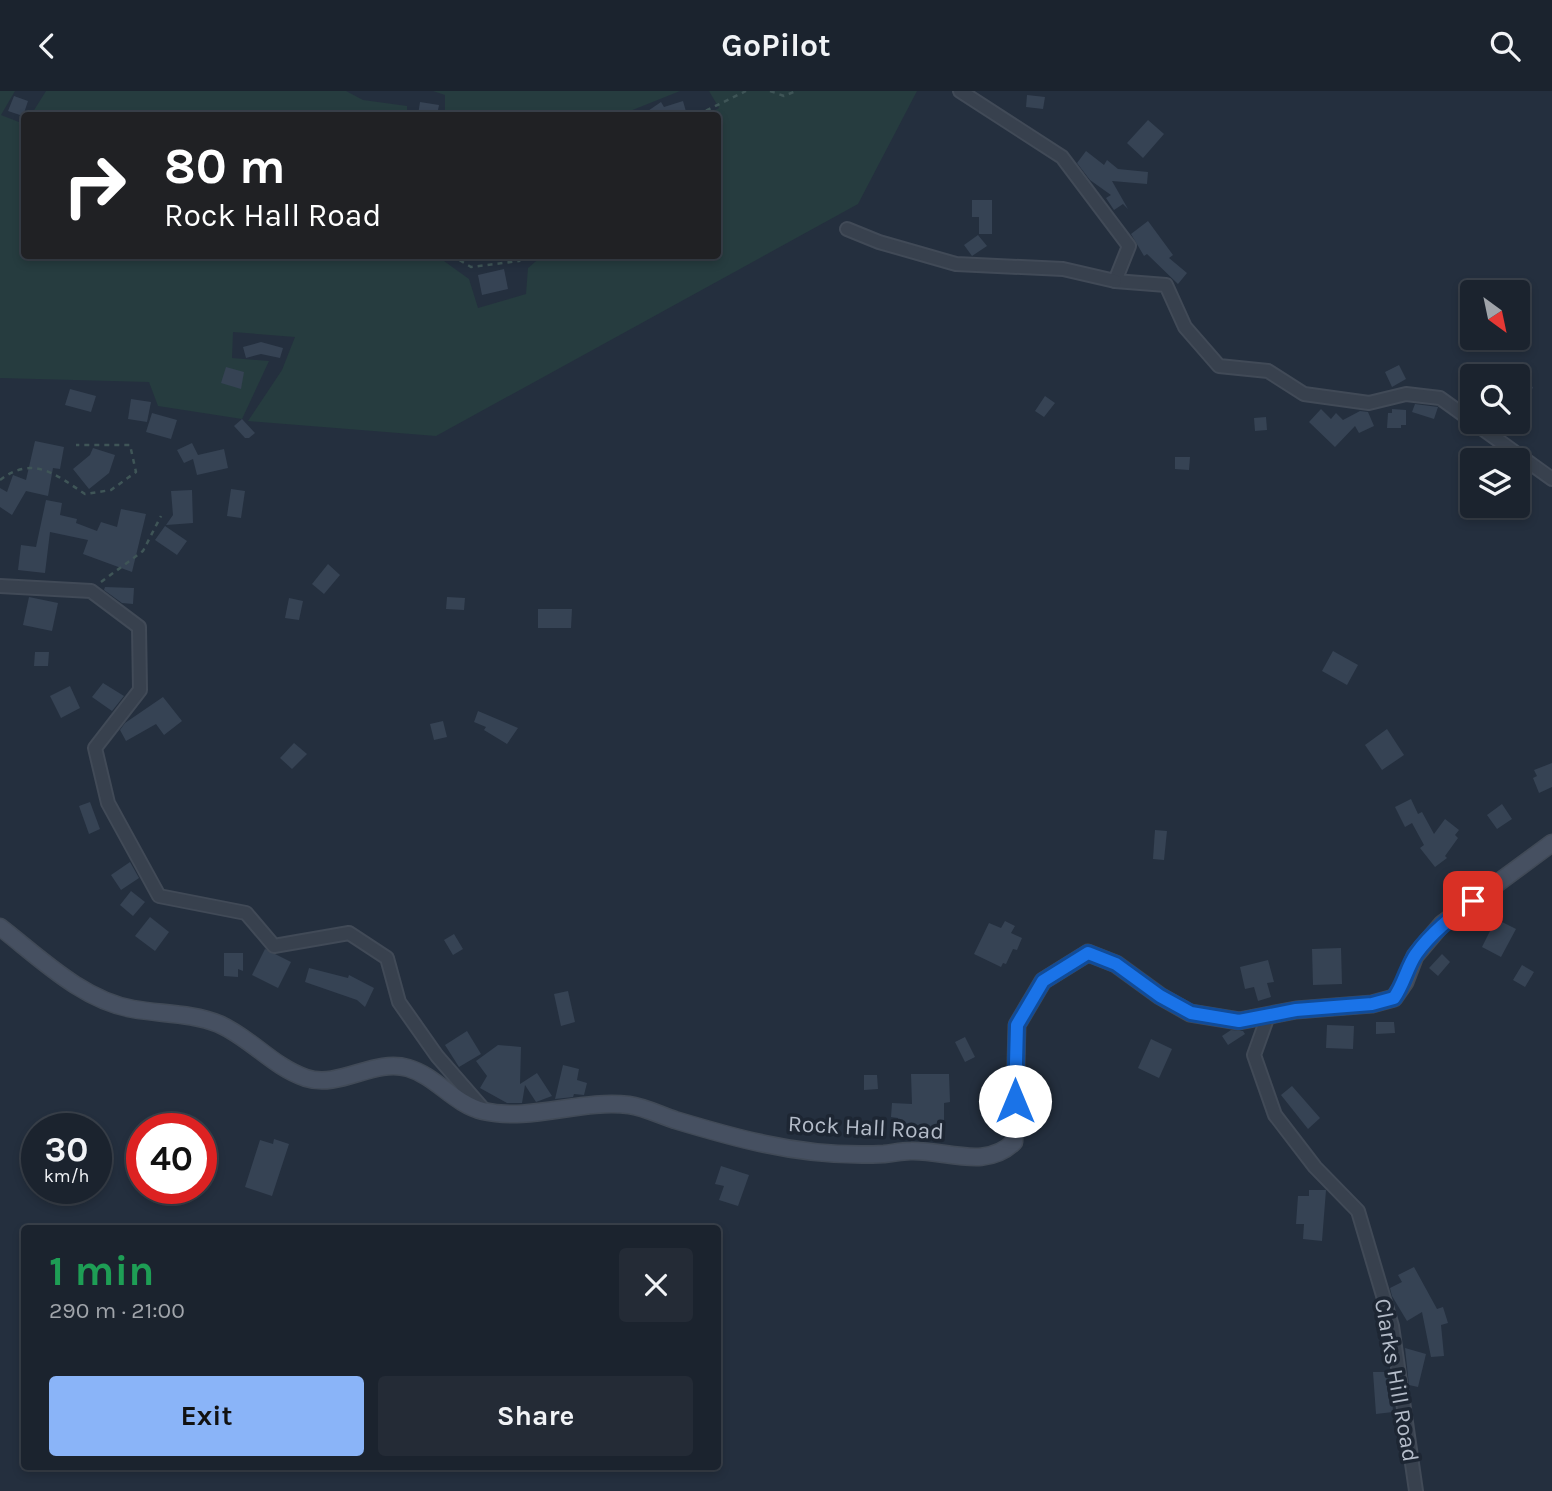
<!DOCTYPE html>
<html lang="en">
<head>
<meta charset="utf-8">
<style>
  body { margin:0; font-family:Karla,sans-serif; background:#242b36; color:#f1f3f6; height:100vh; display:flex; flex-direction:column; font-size:26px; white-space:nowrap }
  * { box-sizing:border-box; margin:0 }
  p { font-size:23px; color:#a0a4aa }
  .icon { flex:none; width:38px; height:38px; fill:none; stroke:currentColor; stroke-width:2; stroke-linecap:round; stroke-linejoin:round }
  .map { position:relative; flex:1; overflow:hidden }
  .details { position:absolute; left:21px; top:1134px; width:700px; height:245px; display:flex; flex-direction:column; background:#1b232e; border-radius:7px; box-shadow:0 4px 10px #0003,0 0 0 2px #39404a }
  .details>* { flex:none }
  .hud { position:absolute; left:21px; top:21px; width:700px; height:147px; border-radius:7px; box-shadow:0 4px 10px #0003,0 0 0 2px #39404a; background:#202124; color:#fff; overflow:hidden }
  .needle { width:46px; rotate:147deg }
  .tools { position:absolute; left:1460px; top:189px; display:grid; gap:14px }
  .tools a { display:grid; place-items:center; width:70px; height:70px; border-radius:7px; background:#1b232e; box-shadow:0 4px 10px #0003,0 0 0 2px #39404a; font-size:35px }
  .speed { position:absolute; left:21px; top:1022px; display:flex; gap:14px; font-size:35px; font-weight:700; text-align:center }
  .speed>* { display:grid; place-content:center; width:91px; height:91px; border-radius:50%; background:#1b232e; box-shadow:0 4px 10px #0003,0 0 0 2px #39404a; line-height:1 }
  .speed small { font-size:18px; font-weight:400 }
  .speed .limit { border:10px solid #d22; background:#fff; color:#111 }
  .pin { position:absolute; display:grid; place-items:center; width:60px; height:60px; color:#fff; margin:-30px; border-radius:14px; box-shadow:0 4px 10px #0006 }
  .me { position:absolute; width:77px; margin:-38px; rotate:0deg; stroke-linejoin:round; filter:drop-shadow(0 0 5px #0008) }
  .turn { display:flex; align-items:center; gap:24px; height:147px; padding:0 28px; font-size:32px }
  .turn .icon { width:91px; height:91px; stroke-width:2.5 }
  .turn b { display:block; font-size:49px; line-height:60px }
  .round { display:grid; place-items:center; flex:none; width:74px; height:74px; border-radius:7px; background:#242b36 }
  .head { display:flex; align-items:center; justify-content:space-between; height:119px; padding:0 28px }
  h1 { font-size:42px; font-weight:700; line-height:52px; color:#1e9e55 }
  .button { display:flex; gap:14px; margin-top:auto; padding:14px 28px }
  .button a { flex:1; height:80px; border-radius:7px; background:#8ab4f8; color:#111; font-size:28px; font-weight:700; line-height:80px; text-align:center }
  .button a+a { background:#242b36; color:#f1f3f6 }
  header { display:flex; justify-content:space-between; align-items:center; height:91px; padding:0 28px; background:#1b232e; font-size:32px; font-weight:700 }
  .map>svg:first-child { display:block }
  .green { fill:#263c3f }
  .building { fill:#364354 }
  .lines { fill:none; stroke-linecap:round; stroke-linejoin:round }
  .street-casing { stroke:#414a57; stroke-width:16 }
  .secondary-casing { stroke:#414a57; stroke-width:19 }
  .path { stroke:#3f5557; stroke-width:2.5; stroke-dasharray:5 5; stroke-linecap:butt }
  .street { stroke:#38414e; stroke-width:12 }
  .secondary { stroke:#465061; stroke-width:16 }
  .route-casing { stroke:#114b97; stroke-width:18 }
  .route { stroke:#1a73e8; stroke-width:12 }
  .labels { text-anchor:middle; stroke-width:7; stroke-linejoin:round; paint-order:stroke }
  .street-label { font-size:23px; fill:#b4bcc9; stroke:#1d2633 }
</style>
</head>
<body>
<header><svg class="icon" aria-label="back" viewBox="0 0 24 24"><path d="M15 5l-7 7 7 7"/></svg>GoPilot<svg class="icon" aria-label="search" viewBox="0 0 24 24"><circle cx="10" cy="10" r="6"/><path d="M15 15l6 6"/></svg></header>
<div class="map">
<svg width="1552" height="1400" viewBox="0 0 1552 1400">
  <rect width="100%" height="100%" fill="#242f3e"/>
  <g class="green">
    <path d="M0 0H15L1 24 24 33V164L437 165 469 188 478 217 526 203 528 177 542 165 718 164V24H706L719 17 709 0H917L858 113 436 345 248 330 282 279 295 246 233 241 232 267 269 270 242 328 158 315 149 291 0 287Z"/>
    <path d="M46 0H346L363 9 407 15V24H31Z"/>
    <path d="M433 0H680L620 24H445V4Z"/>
  </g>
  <g class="building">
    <path d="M1027 4 1045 6 1043 18 1026 16Z"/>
    <path d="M14 5 28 10 23 25 8 20Z"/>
    <path d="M683 10 687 24H642L661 11 664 16Z"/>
    <path d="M420 11 439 14 437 24H418Z"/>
    <path d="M1148 29 1164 43 1143 67 1127 52Z"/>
    <path d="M1086 60 1104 74 1107 69 1118 78 1148 81 1147 93 1112 90 1128 118 1123 113 1114 119 1106 107 1111 104 1090 89 1077 72Z"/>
    <path d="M972 109H992V143H979V126H972Z"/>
    <path d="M1148 130 1173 164 1169 167 1187 182 1178 193 1147 163 1144 165 1131 143Z"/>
    <path d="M978 144 987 155 972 165 964 154Z"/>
    <path d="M504 178 508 198 482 204 478 184Z"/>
    <path d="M261 251 283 257 280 267 261 263 246 267 243 256Z"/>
    <path d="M1399 274 1406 288 1392 296 1385 281Z"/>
    <path d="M226 276 244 281 241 298 221 292Z"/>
    <path d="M1517 290 1533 296 1518 335H1517Z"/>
    <path d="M70 298 96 305 91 321 65 314Z"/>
    <path d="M1045 305 1055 312 1044 326 1035 320Z"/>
    <path d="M131 308 151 311 147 331 128 328Z"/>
    <path d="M1415 313 1438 316 1434 328 1412 321Z"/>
    <path d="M1321 318 1331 328 1336 322 1343 329 1360 320 1368 321 1374 335 1359 342 1355 335 1335 356 1309 331Z"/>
    <path d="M1392 318 1406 319V334H1401V337H1387L1388 322H1392Z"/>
    <path d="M152 322 177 329 171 348 146 341Z"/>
    <path d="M1266 326 1267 339 1255 340 1254 327Z"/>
    <path d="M242 328 255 342 249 347H245L234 335Z"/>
    <path d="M35 350 64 356 60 378 53 377 48 405 26 400 12 424 0 416V397L7 401 13 384 26 389Z"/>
    <path d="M192 352 198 364 224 358 228 377 197 384 193 368 184 372 177 359Z"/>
    <path d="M93 357 115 364 109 382 89 398 73 378 90 364Z"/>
    <path d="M1175 366H1190L1189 379 1175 378Z"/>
    <path d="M231 398 245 400 241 427 227 425Z"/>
    <path d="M192 399 193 432 166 434 173 424 171 400Z"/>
    <path d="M46 409 62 412 60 424 77 428 76 432 97 440 101 431 117 436 121 418 146 423 132 481 83 463 88 449 50 441 45 482 18 479 21 454 36 456Z"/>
    <path d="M165 435 187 450 177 464 155 449Z"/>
    <path d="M328 473 340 484 324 503 312 493Z"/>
    <path d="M105 496 134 497 133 513 122 512 104 499Z"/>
    <path d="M29 506 58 512 52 540 23 534Z"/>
    <path d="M447 506 465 507 464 519 446 518Z"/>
    <path d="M289 507 303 510 299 529 285 527Z"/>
    <path d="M538 518H572L571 537H538Z"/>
    <path d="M1333 560 1358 574 1347 594 1322 580Z"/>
    <path d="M35 561H49L48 575H34Z"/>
    <path d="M103 592 124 605 112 620 92 606Z"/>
    <path d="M70 595 80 617 61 627 50 605Z"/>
    <path d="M163 606 182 630 164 644 156 633 126 650 120 639 125 632Z"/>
    <path d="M478 620 518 637 507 653 484 639 486 636 474 631Z"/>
    <path d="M443 630 447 646 434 649 430 633Z"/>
    <path d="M1387 638 1404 664 1382 679 1365 654Z"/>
    <path d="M294 652 307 663 292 678 280 667Z"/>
    <path d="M1552 672V696L1539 702 1533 687 1537 685 1534 679Z"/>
    <path d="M1411 708 1418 723 1422 721 1434 743 1445 728 1459 739 1455 744 1458 747 1445 765 1447 767 1435 776 1420 757 1424 754 1412 732 1405 736 1395 716Z"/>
    <path d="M90 711 100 738 89 743 79 715Z"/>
    <path d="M1502 713 1512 728 1497 738 1487 724Z"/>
    <path d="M1155 739 1167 740 1164 769 1153 768Z"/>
    <path d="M130 771 139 787 121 799 111 784Z"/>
    <path d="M131 800 145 811 133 825 120 814Z"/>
    <path d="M150 826 169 841 155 860 135 845Z"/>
    <path d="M1496 828 1516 838 1501 866 1482 856Z"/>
    <path d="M1005 830 1015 835 1011 842 1022 847 1017 859 1013 858 1006 873 1003 872 1001 876 974 863 989 832 1001 837Z"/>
    <path d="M454 843 463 858 453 864 444 849Z"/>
    <path d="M1341 857 1342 893 1313 894 1312 858Z"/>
    <path d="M265 858 291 871 278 897 252 884Z"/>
    <path d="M224 862H243V880L238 878V886L224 885Z"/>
    <path d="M1442 863 1450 871 1438 885 1429 877Z"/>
    <path d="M1268 869 1274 891 1267 892 1271 906 1258 910 1254 896 1245 898 1240 876Z"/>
    <path d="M1522 874 1534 881 1525 896 1513 889Z"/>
    <path d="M309 877 348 887 349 884 374 897 365 916 357 909 305 891Z"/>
    <path d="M568 900 575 931 561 935 554 903Z"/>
    <path d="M1376 931H1394L1395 942 1376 943Z"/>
    <path d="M1327 934 1354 935 1353 958 1326 957Z"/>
    <path d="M1231 939 1243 940 1245 943 1228 954 1222 945Z"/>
    <path d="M467 940 481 963 459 976 445 954Z"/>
    <path d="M965 946 975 966 965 971 955 951Z"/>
    <path d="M1151 948 1172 958 1159 987 1138 977Z"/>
    <path d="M498 954 521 956 520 993 537 982 552 1005 536 1011 525 994 522 1012H507L480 997 487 985 476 970Z"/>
    <path d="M563 974 579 978 577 989 587 992 584 1004 574 1003 573 1006 555 1008Z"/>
    <path d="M911 983H949L950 1011 944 1012V1039L898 1038V1027L891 1026 892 1012 912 1013Z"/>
    <path d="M864 984H877L878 998 864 999Z"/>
    <path d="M1292 995 1320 1027 1308 1038 1281 1004Z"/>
    <path d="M274 1048 289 1053 272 1105 245 1096 260 1049 273 1053Z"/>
    <path d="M721 1075 749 1084 738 1115 719 1109 724 1095 715 1093Z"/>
    <path d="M1309 1099H1326L1322 1150 1303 1148 1304 1133H1296L1298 1105H1309Z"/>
    <path d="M1414 1176 1437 1218 1443 1216 1448 1232 1441 1234 1444 1265 1431 1266 1422 1221 1407 1230 1392 1205 1390 1197 1402 1191 1398 1184Z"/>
    <path d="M1405 1257 1426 1263 1418 1296 1409 1294Z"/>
    <path d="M1373 1281H1390L1393 1321 1376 1323Z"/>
  </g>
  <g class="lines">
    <g class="street-casing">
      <g id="street">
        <path d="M960 0 1062 66 1129 155 1115 190 1166 194 1185 236 1219 275 1268 280 1304 303 1369 312 1406 303 1440 307 1472 330"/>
        <path d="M847 138 879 151 956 173 1063 178 1115 190"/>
        <path d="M1473 331 1552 388"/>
        <path d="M0 495 91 500 139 536 140 599 95 657 108 712 159 805 246 822 274 855 349 842 387 867 399 911 437 965 485 1020"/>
        <path d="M1268 925 1254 964 1275 1024 1315 1076 1358 1120 1392 1235 1416 1400"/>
      </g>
    </g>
    <g class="secondary-casing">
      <path id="secondary" d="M0 836C40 867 82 909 133 918 161 923 192 922 219 933 251 947 273 976 306 987 340 998 374 967 408 977 436 985 454 1013 483 1020 531 1031 581 1008 629 1014 644 1016 660 1024 675 1029 705 1038 735 1047 765 1053 802 1061 846 1065 884 1063 893 1062 902 1060 911 1060 947 1059 986 1079 1014 1051L1017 934 1043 890 1088 862 1116 873 1160 905 1190 922 1239 930 1296 919 1372 913 1394 907 1405 891 1415 865 1442 833 1552 752"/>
    </g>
    <g class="path">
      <path d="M770 0 784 5 796 0"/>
      <path d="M697 24 746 0"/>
      <path d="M451 164 471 176 519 170 527 164"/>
      <path d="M0 389C33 364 55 383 85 403L111 399 136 381 130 354H76"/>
      <path d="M101 491 143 460 161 425"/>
    </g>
    <use href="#street" class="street"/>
    <use href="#secondary" class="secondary"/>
  </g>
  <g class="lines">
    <g class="route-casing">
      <path id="route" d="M1015 1010 1017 934 1043 890 1088 862 1116 873 1160 905 1191 922 1239 930 1296 919 1372 913 1394 907C1404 893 1407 876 1416 863 1432 841 1452 826 1473 810"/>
    </g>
    <use href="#route" class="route"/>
  </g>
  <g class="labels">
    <g class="street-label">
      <text transform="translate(866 1036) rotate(3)" y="8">Rock Hall Road</text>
      <text transform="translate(1397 1289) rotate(80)" y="8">Clarks Hill Road</text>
    </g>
  </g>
</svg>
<div class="tools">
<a><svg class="needle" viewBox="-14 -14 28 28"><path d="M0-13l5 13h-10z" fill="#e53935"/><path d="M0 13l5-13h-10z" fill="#a0a4aa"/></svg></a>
<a><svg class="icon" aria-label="search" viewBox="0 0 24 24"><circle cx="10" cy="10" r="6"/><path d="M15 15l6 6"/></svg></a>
<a><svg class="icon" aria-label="layers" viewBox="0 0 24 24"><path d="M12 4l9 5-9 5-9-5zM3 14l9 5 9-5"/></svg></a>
</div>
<div class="speed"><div>30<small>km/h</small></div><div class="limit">40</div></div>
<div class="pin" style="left:1473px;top:810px;background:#d93025"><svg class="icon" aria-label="arrive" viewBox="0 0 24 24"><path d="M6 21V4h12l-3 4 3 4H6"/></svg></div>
<svg class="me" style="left:1015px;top:1010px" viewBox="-20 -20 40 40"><circle r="19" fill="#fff"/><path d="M0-13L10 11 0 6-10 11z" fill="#1a73e8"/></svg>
<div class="hud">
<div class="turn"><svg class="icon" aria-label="right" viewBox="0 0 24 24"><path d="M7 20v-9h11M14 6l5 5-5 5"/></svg><div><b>80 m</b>Rock Hall Road</div></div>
</div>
<section class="details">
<div class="head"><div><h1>1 min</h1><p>290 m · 21:00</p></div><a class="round"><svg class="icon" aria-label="close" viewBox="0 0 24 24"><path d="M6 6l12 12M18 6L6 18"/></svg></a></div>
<div class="button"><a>Exit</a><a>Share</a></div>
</section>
</div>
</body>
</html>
